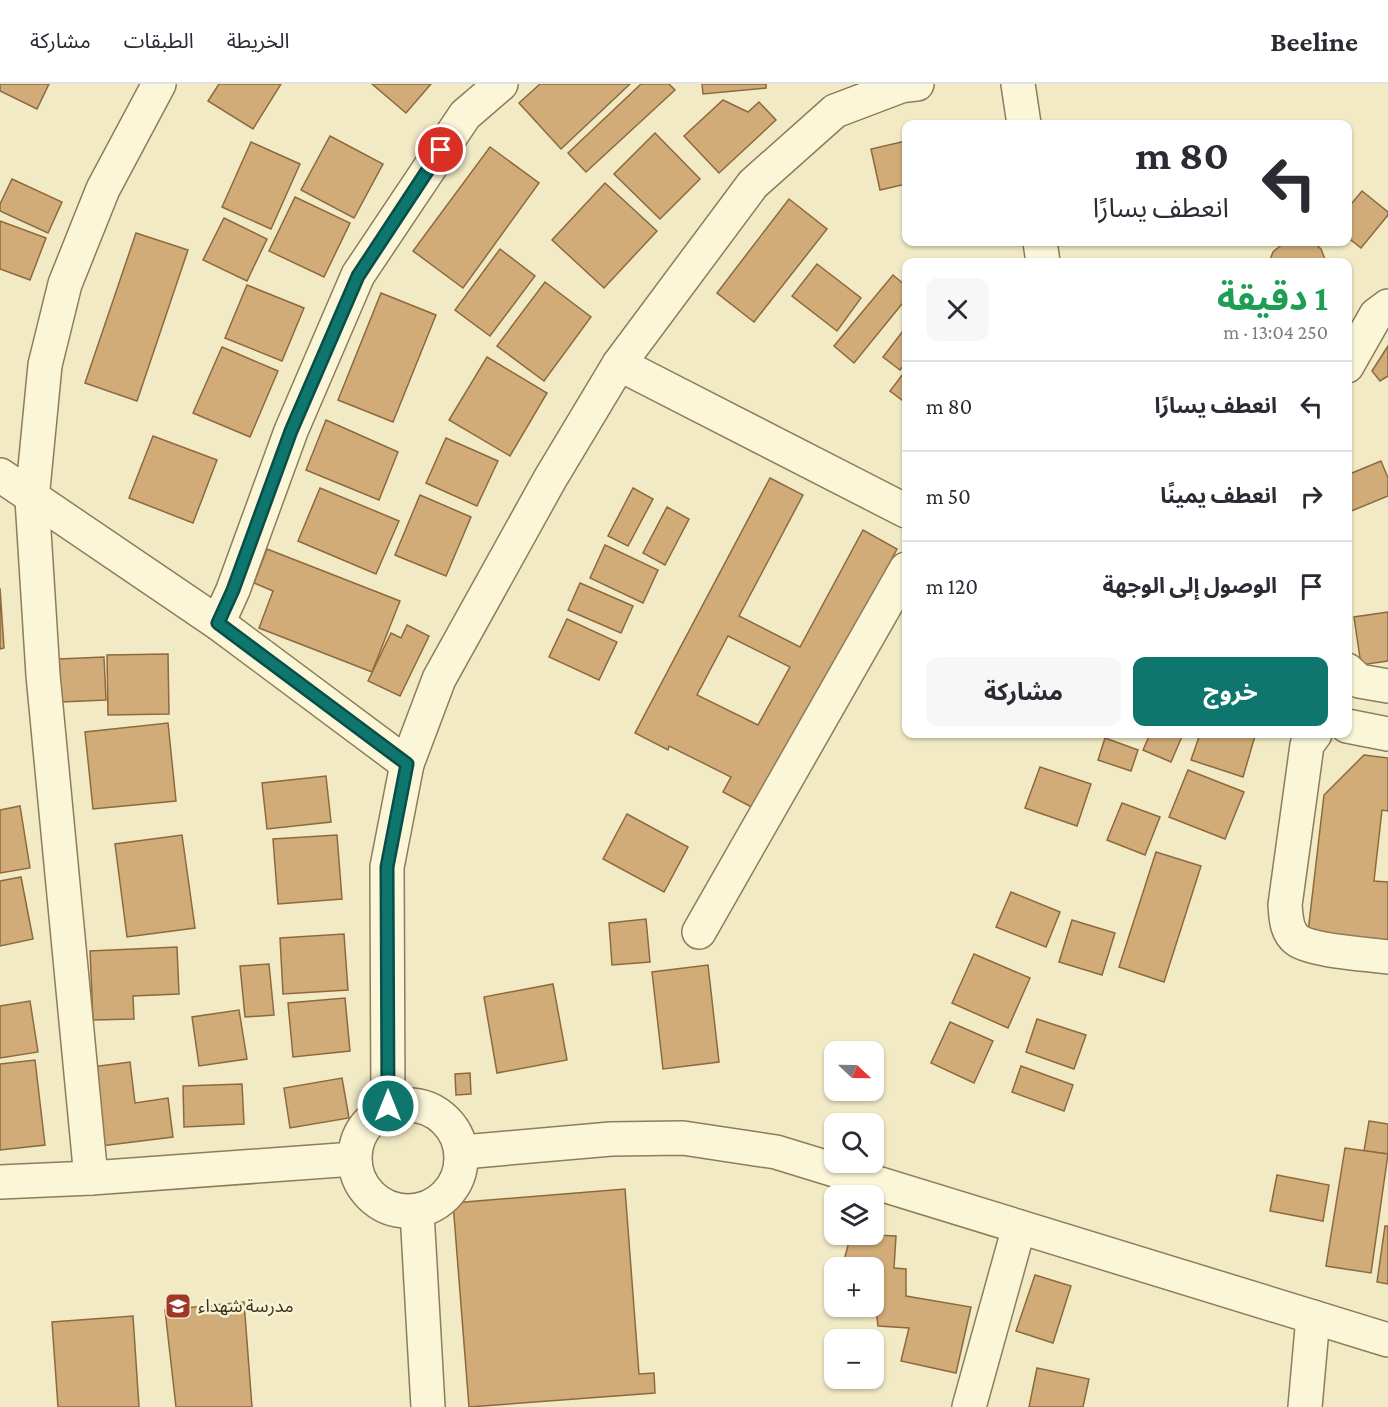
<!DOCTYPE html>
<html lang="ar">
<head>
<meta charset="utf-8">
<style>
  body { margin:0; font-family:"Crimson Pro","Noto Sans Arabic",serif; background:#f7f7f7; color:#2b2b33; direction:rtl; height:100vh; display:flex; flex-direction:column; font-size:22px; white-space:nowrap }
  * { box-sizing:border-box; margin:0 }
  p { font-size:20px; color:#7c7c81 }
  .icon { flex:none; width:33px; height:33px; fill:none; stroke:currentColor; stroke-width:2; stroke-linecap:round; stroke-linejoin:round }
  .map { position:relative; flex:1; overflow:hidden; direction:ltr }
  .side { position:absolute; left:902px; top:174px; width:450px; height:480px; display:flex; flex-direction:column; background:#fff; border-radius:12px; box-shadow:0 2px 4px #0004; direction:rtl }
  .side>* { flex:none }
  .hud { position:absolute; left:902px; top:36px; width:450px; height:126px; border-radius:12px; box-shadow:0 2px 4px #0004; direction:rtl; background:#fff; color:#2b2b33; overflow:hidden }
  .needle { width:39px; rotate:112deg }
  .buttons { position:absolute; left:824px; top:957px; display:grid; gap:12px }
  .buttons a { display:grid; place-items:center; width:60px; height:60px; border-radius:12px; background:#fff; box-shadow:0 2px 4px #0004; font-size:30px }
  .pin { position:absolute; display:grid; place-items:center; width:51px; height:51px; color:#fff; margin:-26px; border:3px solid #fff; border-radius:50%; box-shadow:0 2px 6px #0007 }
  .me { position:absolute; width:66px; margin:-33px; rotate:0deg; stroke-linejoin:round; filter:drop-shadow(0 0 4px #0008) }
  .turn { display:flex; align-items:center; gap:21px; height:126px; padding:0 24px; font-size:27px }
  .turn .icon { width:78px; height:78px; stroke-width:2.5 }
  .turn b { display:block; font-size:42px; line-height:51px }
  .round { display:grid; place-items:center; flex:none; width:63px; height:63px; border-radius:12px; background:#f7f7f7 }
  .head { display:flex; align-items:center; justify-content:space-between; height:102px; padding:0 24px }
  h1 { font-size:36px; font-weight:700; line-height:45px; color:#1e9e55 }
  .button { display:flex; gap:12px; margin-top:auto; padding:12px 24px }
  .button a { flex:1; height:69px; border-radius:12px; background:#0f766e; color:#fff; font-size:24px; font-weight:700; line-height:69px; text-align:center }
  .button a+a { background:#f7f7f7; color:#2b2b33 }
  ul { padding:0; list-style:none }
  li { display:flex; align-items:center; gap:18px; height:90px; padding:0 24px; border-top:2px solid #e1e1e2 }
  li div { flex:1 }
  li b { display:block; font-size:22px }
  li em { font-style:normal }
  header { display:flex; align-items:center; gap:36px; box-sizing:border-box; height:84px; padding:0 30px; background:#fff; border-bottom:2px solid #e1e1e2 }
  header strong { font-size:28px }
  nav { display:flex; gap:33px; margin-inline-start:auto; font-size:21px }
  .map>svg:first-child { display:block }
  .building { fill:#d1ab78; stroke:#8d6a3e; stroke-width:1.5; fill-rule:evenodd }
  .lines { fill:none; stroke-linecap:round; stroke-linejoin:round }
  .minor-casing { stroke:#8d7d59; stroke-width:36 }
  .minor { stroke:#fbf6d8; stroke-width:33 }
  .route-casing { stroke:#0a4d48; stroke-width:15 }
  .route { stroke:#0f766e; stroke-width:10 }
  .labels { text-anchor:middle; stroke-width:5; stroke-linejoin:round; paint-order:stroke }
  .poi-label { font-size:18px; fill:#3c311e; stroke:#f7f3d4; text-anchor:start }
</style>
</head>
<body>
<header>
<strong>Beeline</strong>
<nav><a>الخريطة</a><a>الطبقات</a><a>مشاركة</a></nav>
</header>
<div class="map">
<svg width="1388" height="1323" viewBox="0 0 1388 1323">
  <rect width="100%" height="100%" fill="#f1eac4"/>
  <g class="building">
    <path d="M0 0H49L37 25 0 7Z"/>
    <path d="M219 0H281L253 45 208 17Z"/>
    <path d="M372 0H431L406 29Z"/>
    <path d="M540 0H630L561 65 519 19Z"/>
    <path d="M641 0H669L675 6 586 88 568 69Z"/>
    <path d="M702 0H766V4L703 10Z"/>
    <path d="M723 16 748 28 759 18 776 36 719 89 684 52Z"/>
    <path d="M655 49 700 95 660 135 614 90Z"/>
    <path d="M330 52 383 80 354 134 301 106Z"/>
    <path d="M906 57V100L880 106 871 65Z"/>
    <path d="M251 58 300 80 271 145 222 123Z"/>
    <path d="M490 63 539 99 463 204 413 167Z"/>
    <path d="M12 95 62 118 48 149 0 127V120Z"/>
    <path d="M605 99 657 147 604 204 552 156Z"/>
    <path d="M1362 107 1388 128V131L1361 164 1347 153V125Z"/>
    <path d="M295 113 350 139 324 193 269 167Z"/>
    <path d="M789 115 827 145 754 238 717 209Z"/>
    <path d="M224 134 267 155 247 197 203 176Z"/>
    <path d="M0 137 46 154 30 196 0 185Z"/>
    <path d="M136 149 188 166 137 317 85 299Z"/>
    <path d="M1285 158H1313L1321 165 1326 178H1269L1273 168Z"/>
    <path d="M500 165 535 192 490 252 455 226Z"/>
    <path d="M817 180 861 214 837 247 792 212Z"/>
    <path d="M893 191 906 202V215L854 279 834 262Z"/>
    <path d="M545 198 591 233 544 297 497 262Z"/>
    <path d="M247 201 304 224 282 277 225 254Z"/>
    <path d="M381 209 436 231 393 338 338 316Z"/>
    <path d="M906 243V278L900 286 883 273Z"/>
    <path d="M1388 262V292L1380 297 1372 287Z"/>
    <path d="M222 263 278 287 250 353 193 329Z"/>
    <path d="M487 273 547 309 510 372 449 336Z"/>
    <path d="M906 286V319L890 307Z"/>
    <path d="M326 336 398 368 379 416 306 386Z"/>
    <path d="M153 352 217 376 193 439 129 414Z"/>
    <path d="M446 354 498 377 477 422 426 399Z"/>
    <path d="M1381 377 1388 394V412L1349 428 1347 391Z"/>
    <path d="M770 394 803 411 739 532 800 563 863 446 897 465 757 726 723 708 731 693 669 662 668 666 635 649ZM728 552 790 583 758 641 697 611Z"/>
    <path d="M320 404 399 437 376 490 298 457Z"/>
    <path d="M633 404 653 415 628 462 608 452Z"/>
    <path d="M420 411 471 433 446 492 395 471Z"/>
    <path d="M667 423 689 435 665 481 643 469Z"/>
    <path d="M605 461 658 486 643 519 590 494Z"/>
    <path d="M267 465 400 517 372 588 259 544 273 507 254 499Z"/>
    <path d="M580 499 633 522 621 549 568 526Z"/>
    <path d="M0 504 4 564 0 565Z"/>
    <path d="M1388 528V577L1361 581 1354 533Z"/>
    <path d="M567 535 617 558 599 596 549 573Z"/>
    <path d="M407 541 429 552 400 612 368 597 391 549 401 554Z"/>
    <path d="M168 570 169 630 108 631 107 571Z"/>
    <path d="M104 573 106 616 61 618 59 575Z"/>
    <path d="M168 639 176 717 93 725 85 648Z"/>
    <path d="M1150 650H1183L1171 678 1143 666Z"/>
    <path d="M1200 650H1248L1255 652 1243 693 1191 676Z"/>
    <path d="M1105 654 1138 666 1131 687 1098 676Z"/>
    <path d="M1364 671 1388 674V727L1382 726 1374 797 1388 798V857L1308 848 1324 711Z"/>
    <path d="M1040 683 1091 700 1077 742 1025 724Z"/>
    <path d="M1188 686 1244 708 1225 755 1169 733Z"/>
    <path d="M326 692 331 738 267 745 262 699Z"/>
    <path d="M1122 719 1160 733 1145 771 1107 756Z"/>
    <path d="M20 722 30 784 0 789V726Z"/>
    <path d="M627 730 688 763 664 808 603 775Z"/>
    <path d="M182 751 195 844 127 853 115 760Z"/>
    <path d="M337 751 342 815 278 820 273 755Z"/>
    <path d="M1156 768 1201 782 1164 898 1119 883Z"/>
    <path d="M21 793 33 855 0 862V797Z"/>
    <path d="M1011 808 1060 828 1046 863 996 843Z"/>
    <path d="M646 835 650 878 612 881 609 839Z"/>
    <path d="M1072 836 1115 849 1102 891 1059 878Z"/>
    <path d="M344 850 348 906 283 910 280 854Z"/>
    <path d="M177 863 179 910 133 912 134 935 93 936 90 867Z"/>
    <path d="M974 870 1030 894 1008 944 952 919Z"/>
    <path d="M269 880 274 931 245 933 240 882Z"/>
    <path d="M708 881 719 978 663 985 652 888Z"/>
    <path d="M553 900 567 976 497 989 484 913Z"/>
    <path d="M345 914 350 967 293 973 288 919Z"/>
    <path d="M30 917 38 968 0 974V922Z"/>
    <path d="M239 926 247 975 199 982 192 933Z"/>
    <path d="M1037 935 1086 951 1074 985 1026 968Z"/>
    <path d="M950 938 993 957 974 999 931 979Z"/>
    <path d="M35 976 45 1061 0 1066V980Z"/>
    <path d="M130 978 135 1019 168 1014 173 1053 93 1063 84 984Z"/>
    <path d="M1021 982 1073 1001 1064 1027 1012 1008Z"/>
    <path d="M470 989 471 1010 456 1011 455 990Z"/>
    <path d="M342 994 349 1034 290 1044 284 1004Z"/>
    <path d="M242 1000 244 1040 184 1043 183 1002Z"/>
    <path d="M1369 1037 1388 1040V1070L1364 1067Z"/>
    <path d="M1345 1064 1388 1070 1371 1189 1326 1182Z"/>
    <path d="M1277 1091 1329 1101 1323 1137 1270 1127Z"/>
    <path d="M625 1105 639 1290 654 1289 655 1309 469 1323 453 1119Z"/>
    <path d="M1385 1142H1388V1200L1377 1198Z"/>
    <path d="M851 1150 896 1152 894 1184 906 1185V1212L971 1223 956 1289 901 1277 909 1244 878 1242 876 1226 844 1222H873V1184H842Z"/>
    <path d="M1035 1191 1071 1202 1053 1259 1016 1247Z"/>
    <path d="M244 1218 252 1323H176L165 1226Z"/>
    <path d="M133 1232 139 1323H58L52 1238Z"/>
    <path d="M1037 1284 1089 1295 1083 1323H1029Z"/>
  </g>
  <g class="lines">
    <g class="minor-casing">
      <g id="minor">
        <path d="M1018 0 1024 40"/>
        <path d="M1040 158 1043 178"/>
        <path d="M619 280 906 427"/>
        <path d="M1347 282 1376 231 1388 222"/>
        <path d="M0 391 218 539 407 680"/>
        <path d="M218 539 233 506 291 347 358 191 465 31 501 0"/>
        <path d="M1347 586 1359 597 1388 602"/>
        <path d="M1347 642 1388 650"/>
        <path d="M1315 650 1307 661 1285 821C1286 833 1286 848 1297 856 1312 867 1367 870 1388 873"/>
        <path d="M699 848 906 485"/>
        <circle cx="408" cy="1074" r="53"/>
        <path d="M388 1022 387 783 407 680 439 595 550 395 619 280 753 100 835 27 901 2 917 0"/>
        <path d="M463 1068 611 1055 683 1054 776 1068 1388 1256"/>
        <path d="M91 1094 43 591 32 415 45 281 65 200 103 105 159 0"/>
        <path d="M0 1098 91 1094 354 1075"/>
        <path d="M417 1128 428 1323"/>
        <path d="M969 1323 1019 1143"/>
        <path d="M1305 1323 1313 1233"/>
      </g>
    </g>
    <use href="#minor" class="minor"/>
  </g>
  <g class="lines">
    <g class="route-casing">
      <path id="route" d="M388 1022 387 783 407 680 218 539 233 506 291 347 358 192 441 66"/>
    </g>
    <use href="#route" class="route"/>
  </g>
  <defs>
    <g id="school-square" transform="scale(1.35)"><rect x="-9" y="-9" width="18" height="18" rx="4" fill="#9f3826" stroke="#f7f3d4"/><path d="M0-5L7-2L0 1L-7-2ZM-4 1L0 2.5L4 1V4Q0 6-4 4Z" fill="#fff"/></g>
  </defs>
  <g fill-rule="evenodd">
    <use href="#school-square" x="178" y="1222"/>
  </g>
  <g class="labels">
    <g class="poi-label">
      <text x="198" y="1228">مدرسة شهداء</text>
    </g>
  </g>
</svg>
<div class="buttons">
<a><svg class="needle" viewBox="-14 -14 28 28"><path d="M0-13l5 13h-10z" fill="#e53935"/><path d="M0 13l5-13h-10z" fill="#7c7c81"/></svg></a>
<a><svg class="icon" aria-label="search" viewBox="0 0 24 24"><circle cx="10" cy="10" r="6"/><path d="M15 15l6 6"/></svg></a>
<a><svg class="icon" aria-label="layers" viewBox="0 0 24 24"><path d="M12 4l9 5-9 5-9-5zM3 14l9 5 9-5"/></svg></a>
<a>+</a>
<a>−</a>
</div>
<div class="pin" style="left:441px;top:66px;background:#d93025"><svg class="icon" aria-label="arrive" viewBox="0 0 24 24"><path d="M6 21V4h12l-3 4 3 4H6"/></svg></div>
<svg class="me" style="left:388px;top:1022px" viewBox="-20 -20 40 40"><circle r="17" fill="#0f766e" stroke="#fff" stroke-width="3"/><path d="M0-11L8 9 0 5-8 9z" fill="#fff"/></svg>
<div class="hud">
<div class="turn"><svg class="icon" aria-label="left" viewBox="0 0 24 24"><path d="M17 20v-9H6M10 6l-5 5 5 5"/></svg><div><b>80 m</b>انعطف يسارًا</div></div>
</div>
<section class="side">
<div class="head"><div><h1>1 دقيقة</h1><p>250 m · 13:04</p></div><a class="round"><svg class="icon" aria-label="close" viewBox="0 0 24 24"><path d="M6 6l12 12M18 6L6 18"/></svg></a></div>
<ul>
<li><svg class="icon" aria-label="left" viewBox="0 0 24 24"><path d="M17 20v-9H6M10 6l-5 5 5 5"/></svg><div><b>انعطف يسارًا</b></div><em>80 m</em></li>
<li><svg class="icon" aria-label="right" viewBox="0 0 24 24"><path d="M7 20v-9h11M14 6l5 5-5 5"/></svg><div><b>انعطف يمينًا</b></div><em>50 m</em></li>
<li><svg class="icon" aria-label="arrive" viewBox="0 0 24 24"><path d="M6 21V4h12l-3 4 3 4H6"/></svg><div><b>الوصول إلى الوجهة</b></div><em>120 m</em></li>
</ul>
<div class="button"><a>خروج</a><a>مشاركة</a></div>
</section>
</div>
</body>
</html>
